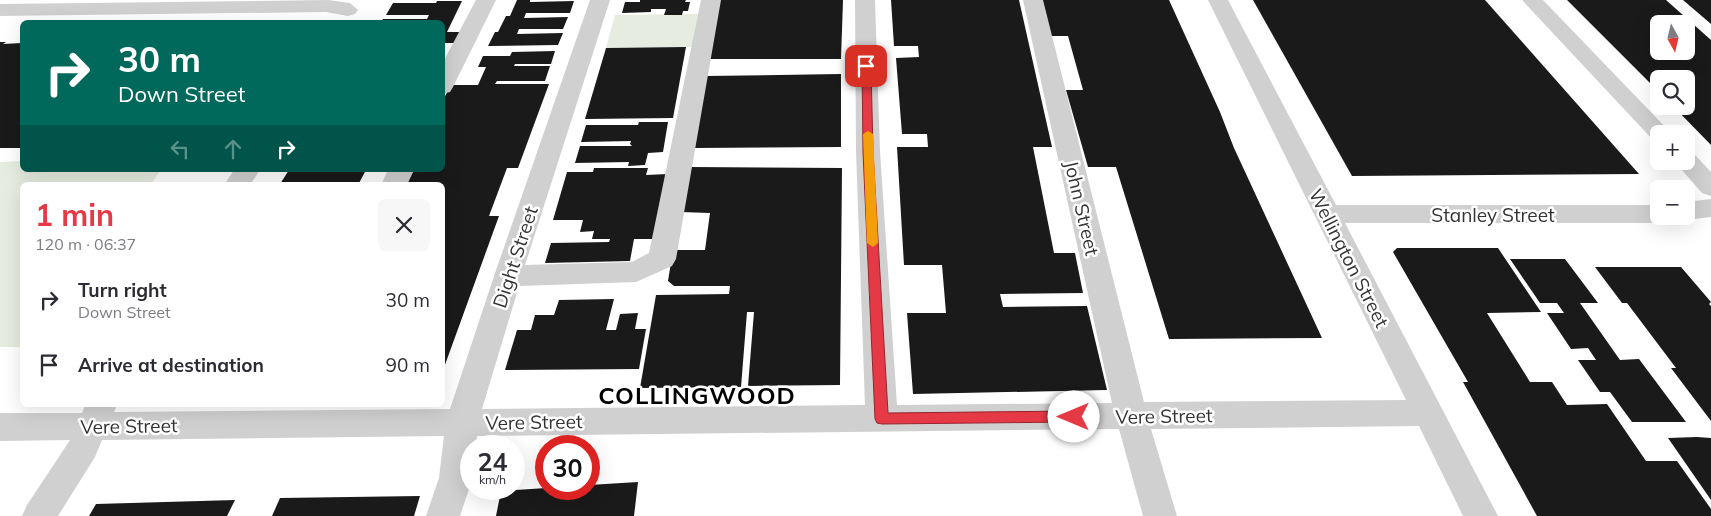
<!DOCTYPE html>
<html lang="en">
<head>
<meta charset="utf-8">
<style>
  body { margin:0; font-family:Mulish,sans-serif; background:#f7f7f7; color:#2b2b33; height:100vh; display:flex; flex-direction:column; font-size:19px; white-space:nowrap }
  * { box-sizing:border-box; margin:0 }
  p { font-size:16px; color:#7c7c81 }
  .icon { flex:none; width:28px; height:28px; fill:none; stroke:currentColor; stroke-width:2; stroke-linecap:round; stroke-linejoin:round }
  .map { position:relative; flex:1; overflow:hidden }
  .sheet { position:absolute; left:20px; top:182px; width:425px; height:225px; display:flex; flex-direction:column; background:#fff; border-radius:8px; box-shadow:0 5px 20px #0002 }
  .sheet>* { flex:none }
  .guide { position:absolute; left:20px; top:20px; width:425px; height:152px; border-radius:8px; box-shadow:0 5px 20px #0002; background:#00695c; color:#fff; overflow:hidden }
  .needle { width:32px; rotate:172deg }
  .buttons { position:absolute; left:1650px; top:15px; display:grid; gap:10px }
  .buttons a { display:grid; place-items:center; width:45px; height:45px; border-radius:8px; background:#fff; box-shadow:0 5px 20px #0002; font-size:25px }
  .speed { position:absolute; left:460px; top:435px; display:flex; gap:10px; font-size:25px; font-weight:700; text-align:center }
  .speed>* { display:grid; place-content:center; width:65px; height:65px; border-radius:50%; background:#fff; box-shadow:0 5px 20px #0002; line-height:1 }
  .speed small { font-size:12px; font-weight:400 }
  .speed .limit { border:8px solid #d22; background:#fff; color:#111 }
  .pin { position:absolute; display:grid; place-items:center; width:42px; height:42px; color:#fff; margin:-21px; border-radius:10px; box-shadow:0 2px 8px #0006 }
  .me { position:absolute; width:55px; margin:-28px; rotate:270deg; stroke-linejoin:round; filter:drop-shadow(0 0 4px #0008) }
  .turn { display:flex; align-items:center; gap:18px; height:105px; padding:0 15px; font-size:22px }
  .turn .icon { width:65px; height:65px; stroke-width:2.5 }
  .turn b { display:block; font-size:35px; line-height:42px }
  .lanes { display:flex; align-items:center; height:48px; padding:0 15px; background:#0003; justify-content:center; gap:25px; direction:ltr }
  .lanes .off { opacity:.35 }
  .round { display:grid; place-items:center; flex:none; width:52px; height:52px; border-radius:8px; background:#f7f7f7 }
  .overview { display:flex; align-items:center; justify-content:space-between; height:85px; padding:0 15px }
  h1 { font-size:30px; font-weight:700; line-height:38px; color:#e63946 }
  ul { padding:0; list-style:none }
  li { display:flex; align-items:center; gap:15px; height:65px; padding:0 15px }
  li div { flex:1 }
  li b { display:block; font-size:19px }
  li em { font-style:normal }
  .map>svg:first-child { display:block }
  .green { fill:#e6ecdf }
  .building { fill:#1a1a1a; fill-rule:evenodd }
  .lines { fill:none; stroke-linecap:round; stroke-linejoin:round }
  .minor { fill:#d0d0d0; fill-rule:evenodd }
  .route { fill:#e63946; stroke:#96252e }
  .slow { fill:#f59e0b }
  .labels { text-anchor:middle; stroke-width:5; stroke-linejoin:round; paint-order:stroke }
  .street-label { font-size:19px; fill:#333; stroke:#fff }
  .district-label { font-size:24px; font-weight:bold; letter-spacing:1px; fill:#000; stroke:#fff }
</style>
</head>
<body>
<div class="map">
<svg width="1711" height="516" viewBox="0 0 1711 516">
  <rect width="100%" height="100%" fill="#fff"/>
  <g class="green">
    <path d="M698 14 692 47 606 48 615 15Z"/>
    <path d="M22 161V170H161L150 185H22V347H0V162Z"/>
  </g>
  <g class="building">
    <path d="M517 0H530V2L574 1 570 13H526L524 18 568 17 563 29H519L517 34 563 33 558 45 488 46 495 32H498L506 16H510Z"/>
    <path d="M640 0H686L685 2H690L688 11H683L682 15H664L666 9H651V12L622 13 625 2H640Z"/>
    <path d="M718 0H843L841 59H708Z"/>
    <path d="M891 0H1019L1052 147H1033L1054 253H1075L1083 293 1000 294 1003 307 1087 306 1107 390 913 394 907 313H946L942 265H904L897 147H928L927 134H902L896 58 919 57 918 46H894Z"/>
    <path d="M1041 0H1169L1220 112 1234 148 1322 338 1169 339 1116 167H1088L1066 90H1083L1068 36H1051Z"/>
    <path d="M1253 0H1485L1639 174 1352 176Z"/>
    <path d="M1567 0H1666L1711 40V145L1673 106H1686V79H1659V92ZM1659 24H1686V51H1659Z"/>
    <path d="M1683 0H1711V24Z"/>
    <path d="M437 1H462L447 32H462L457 43H442V22H381L383 19H427L429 15H386L393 3H436Z"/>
    <path d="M0 42H6L3 44 22 43V148H0Z"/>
    <path d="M686 47 673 118 585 119 606 48Z"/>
    <path d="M555 51 551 64H515L514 66H550L545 81H497L495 84H549L518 168H507L489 216H499L442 373V185H402L410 170H442V102L451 85H478L486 67H478L483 56H510L512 52Z"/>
    <path d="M841 74V147L693 148 705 76Z"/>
    <path d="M639 122H668L663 152 648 153 645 165 628 166 629 162 575 163 580 146H632L630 144 631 141 581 142 586 125H638Z"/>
    <path d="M689 167 842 168 840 385 748 386 754 312H747L741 387 640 388 656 295 729 294 730 286H674L668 281 673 250H705L710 213 680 212Z"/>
    <path d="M594 168H648L646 175 668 174 656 239H634L630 261 545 263 551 243 609 242 610 239H592L594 231 580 232 583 220H553L567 172H593Z"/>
    <path d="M289 170H366L358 185H336L337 183 280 184Z"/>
    <path d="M1397 248H1498L1541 312 1487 313 1530 382H1552L1567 405 1607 404 1646 461H1677L1711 509V516H1537L1463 382H1468L1393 252Z"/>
    <path d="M1510 259H1565L1598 303H1580L1620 360 1639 359 1686 422H1632L1610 392H1600L1578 360H1596L1588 348 1571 349 1547 313H1564L1557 303H1540Z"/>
    <path d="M1595 267H1681L1711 302 1709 304 1711 306V421L1671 368H1676L1627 303H1622Z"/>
    <path d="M614 299 606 330H616L620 314 638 313 635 329H646L639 369 505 370 517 330H531L535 315H554L559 300Z"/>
    <path d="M1697 437 1711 438V500L1668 438Z"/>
    <path d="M638 482 634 516H496L501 491 546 488 589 489V485Z"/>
    <path d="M420 496 414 516H272L280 498Z"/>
    <path d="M235 500 227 516H89L96 504Z"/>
  </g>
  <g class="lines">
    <g class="minor">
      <path d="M328 0 350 3 358 10 355 14 348 16 326 12 0 16V4Z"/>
      <path d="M476 0H496L453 87 450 92 442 94V64Z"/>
      <path d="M590 0H610L525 265 632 262 649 253 701 0H721L676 259 672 266 636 282 519 286 482 409 865 405 856 151 855 0H875L880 151 897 405 1112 403 1023 0H1043L1144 402 1406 400 1208 0H1228L1336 205H1659V216H1671L1668 220 1659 223H1345L1498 516H1463L1419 426 1151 429 1177 516H1143L1119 429 477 436 476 446H471V483L460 516H426L439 478 444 436 102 440 95 457 58 516H22L27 505 70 440 0 441V413H82L85 405H117L114 412 450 409 494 276Z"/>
      <path d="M1522 0H1543L1672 134H1659V141L1652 139Z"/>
      <path d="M1686 153 1695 155 1711 172V196L1702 193 1674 161H1686Z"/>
      <path d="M234 170H260L250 185H224Z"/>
      <path d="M388 170H414L407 185H381Z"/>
      <path d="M1711 199V217L1686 220 1676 216H1686V202Z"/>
    </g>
  </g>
  <path class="route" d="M866 63 871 66 873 152 888 413 1074 411 1078 413 1080 417 1078 421 1074 422 882 424 877 423 875 419 863 152 862 66Z"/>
  <path class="slow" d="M868 131 873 134 878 243 873 247 867 243 863 134Z"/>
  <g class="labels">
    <g class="street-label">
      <text transform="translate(1082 208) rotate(77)" y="7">John Street</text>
      <text x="1493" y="222">Stanley Street</text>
      <text transform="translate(515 257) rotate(-72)" y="7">Dight Street</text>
      <text transform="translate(1349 258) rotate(63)" y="7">Wellington Street</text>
      <text transform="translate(1164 416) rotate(-1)" y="7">Vere Street</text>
      <text transform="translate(534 422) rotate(-1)" y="7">Vere Street</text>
      <text transform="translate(129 426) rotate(-1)" y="7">Vere Street</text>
    </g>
    <g class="district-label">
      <text x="697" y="404">COLLINGWOOD</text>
    </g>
  </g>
</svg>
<div class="buttons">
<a><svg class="needle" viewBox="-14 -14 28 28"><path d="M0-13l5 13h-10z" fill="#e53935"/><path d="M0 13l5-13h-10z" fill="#7c7c81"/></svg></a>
<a><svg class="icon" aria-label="search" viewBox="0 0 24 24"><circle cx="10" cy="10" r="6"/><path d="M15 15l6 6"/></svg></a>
<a>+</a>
<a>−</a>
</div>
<div class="speed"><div>24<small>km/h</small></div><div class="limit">30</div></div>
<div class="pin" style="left:866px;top:66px;background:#d93025"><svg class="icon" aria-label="arrive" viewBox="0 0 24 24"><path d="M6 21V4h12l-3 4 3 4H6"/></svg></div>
<svg class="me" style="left:1074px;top:417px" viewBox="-20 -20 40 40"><circle r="19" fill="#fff"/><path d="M0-13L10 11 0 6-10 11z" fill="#e63946"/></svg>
<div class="guide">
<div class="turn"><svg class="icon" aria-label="right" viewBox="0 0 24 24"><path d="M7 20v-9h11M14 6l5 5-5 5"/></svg><div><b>30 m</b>Down Street</div></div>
<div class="lanes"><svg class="icon off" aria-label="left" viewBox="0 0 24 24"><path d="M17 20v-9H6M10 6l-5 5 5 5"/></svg><svg class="icon off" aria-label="ahead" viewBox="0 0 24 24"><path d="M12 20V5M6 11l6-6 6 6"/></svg><svg class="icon" aria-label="right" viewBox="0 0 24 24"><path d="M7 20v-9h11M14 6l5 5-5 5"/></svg></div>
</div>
<section class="sheet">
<div class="overview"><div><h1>1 min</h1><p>120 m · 06:37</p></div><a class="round"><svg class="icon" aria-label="close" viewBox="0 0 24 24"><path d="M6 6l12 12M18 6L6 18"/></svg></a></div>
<ul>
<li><svg class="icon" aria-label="right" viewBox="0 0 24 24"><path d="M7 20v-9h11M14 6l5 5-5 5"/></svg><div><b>Turn right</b><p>Down Street</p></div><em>30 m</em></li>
<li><svg class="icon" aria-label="arrive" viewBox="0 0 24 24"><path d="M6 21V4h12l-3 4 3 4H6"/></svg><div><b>Arrive at destination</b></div><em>90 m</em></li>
</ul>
</section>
</div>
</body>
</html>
